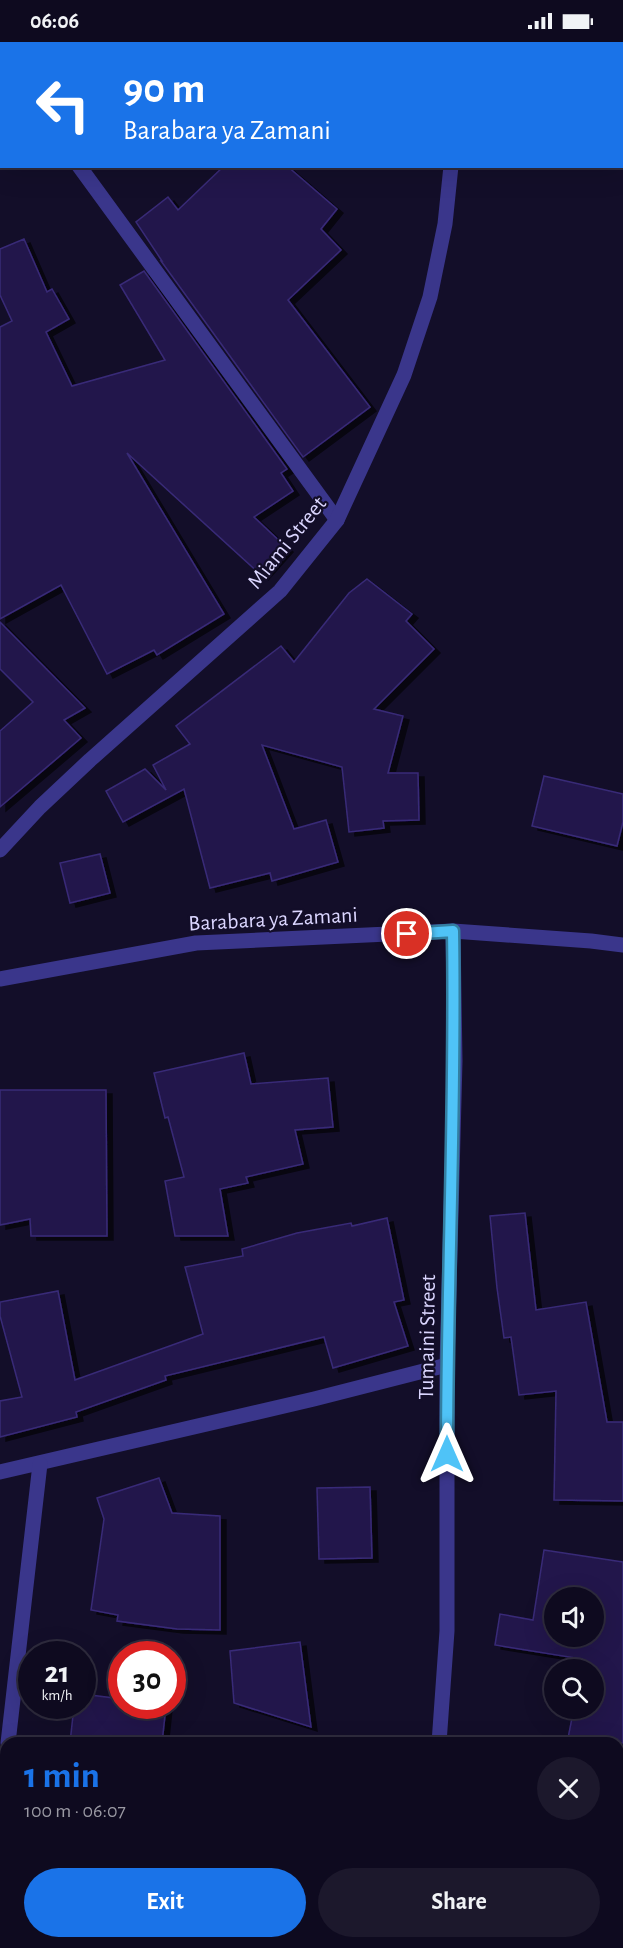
<!DOCTYPE html>
<html lang="en">
<head>
<meta charset="utf-8">
<style>
  body { margin:0; font-family:"Alegreya Sans",sans-serif; background:#1c182c; color:#f1f3f6; height:100vh; display:flex; flex-direction:column; font-size:22px; white-space:nowrap }
  * { box-sizing:border-box; margin:0 }
  p { font-size:20px; color:#9b9aa4 }
  .icon { flex:none; width:33px; height:33px; fill:none; stroke:currentColor; stroke-width:2; stroke-linecap:round; stroke-linejoin:round }
  .map { position:relative; flex:1; overflow:hidden }
  .sheet { position:absolute; left:0px; top:1695px; width:624px; height:212px; display:flex; flex-direction:column; background:#0e0a1f; border-radius:18px 18px 0 0; box-shadow:0 6px 24px #0002,0 0 0 2px #2e2b3d }
  .sheet>* { flex:none }
  .banner { position:absolute; left:0px; top:0px; width:624px; height:126px; box-shadow:0 6px 24px #0002,0 0 0 2px #2e2b3d; background:#1a73e8; color:#fff; overflow:hidden }
  .controls { position:absolute; left:544px; top:1545px; display:grid; gap:12px }
  .controls a { display:grid; place-items:center; width:60px; height:60px; border-radius:50%; background:#0e0a1f; box-shadow:0 6px 24px #0002,0 0 0 2px #2e2b3d; font-size:30px }
  .speed { position:absolute; left:18px; top:1599px; display:flex; gap:12px; font-size:30px; font-weight:700; text-align:center }
  .speed>* { display:grid; place-content:center; width:78px; height:78px; border-radius:50%; background:#0e0a1f; box-shadow:0 6px 24px #0002,0 0 0 2px #2e2b3d; line-height:1 }
  .speed small { font-size:15px; font-weight:400 }
  .speed .limit { border:9px solid #d22; background:#fff; color:#111 }
  .pin { position:absolute; display:grid; place-items:center; width:51px; height:51px; color:#fff; margin:-26px; border:3px solid #fff; border-radius:50%; box-shadow:0 2px 6px #0007 }
  .me { position:absolute; width:66px; margin:-33px; rotate:0deg; stroke-linejoin:round; filter:drop-shadow(0 0 4px #0008) }
  .turn { display:flex; align-items:center; gap:21px; height:126px; padding:0 24px; font-size:27px }
  .turn .icon { width:78px; height:78px; stroke-width:2.5 }
  .turn b { display:block; font-size:42px; line-height:51px }
  .round { display:grid; place-items:center; flex:none; width:63px; height:63px; border-radius:32px; background:#1c182c }
  .headline { display:flex; align-items:center; justify-content:space-between; height:102px; padding:0 24px }
  h1 { font-size:36px; font-weight:600; line-height:45px; color:#1a73e8 }
  .primary-button { display:flex; gap:12px; margin-top:auto; padding:12px 24px }
  .primary-button a { flex:1; height:69px; border-radius:36px; background:#1a73e8; color:#fff; font-size:24px; font-weight:600; line-height:69px; text-align:center }
  .primary-button a+a { background:#1c182c; color:#f1f3f6 }
  .status { display:flex; justify-content:space-between; align-items:center; height:42px; padding:0 30px; background:#0e0a1f; direction:ltr }
  .status svg { height:16px; fill:currentColor }
  .map>svg:first-child { display:block }
  .building { fill:#23194b; stroke:#392a78; stroke-width:1.5; fill-rule:evenodd; filter:url(#shadow) }
  .lines { fill:none; stroke-linecap:round; stroke-linejoin:round }
  .minor { stroke:#3a368b; stroke-width:15 }
  .tertiary { stroke:#3a368b; stroke-width:15 }
  .route-casing { stroke:#337fa1; stroke-width:15 }
  .route { stroke:#4fc3f7; stroke-width:10 }
  .labels { text-anchor:middle; stroke-width:4.5; stroke-linejoin:round; paint-order:stroke }
  .street-label { font-size:22px; fill:#dbd6ff; stroke:#130e29 }
</style>
</head>
<body>
<div class="status"><b>06:06</b><svg viewBox="0 0 49 12"><path d="M0 12V9h3v3zM5 12V6h3v6zM10 12V3h3v9zM15 12V0h3v12zM26 1h20v11H26zM47 4h2v5h-2z"/></svg></div>
<div class="map">
<svg width="623" height="1906" viewBox="0 0 623 1906">
  <defs>
    <filter id="shadow"><feDropShadow dx="6" dy="4" stdDeviation="0" flood-color="#0009"/></filter>
  </defs>
  <rect width="100%" height="100%" fill="#130e29"/>
  <g class="building">
    <path d="M224 124H287L337 167 321 187 341 208 288 258 370 365 303 415 161 219H162L136 180 168 155 178 168Z"/>
    <path d="M24 197 47 250 52 247 69 277 46 290 72 344 165 318 120 243 144 229 287 427 281 431 293 449 254 475 287 506 262 534 127 411 224 572 157 613 154 608 107 632 61 543 0 577V285L12 279 0 253V207Z"/>
    <path d="M367 537 412 572 406 579 434 607 374 667 403 674 388 731H418L419 778 383 779 384 786 349 790 342 725 262 703 294 787 326 778 338 820 272 839 270 831 210 846 184 747 123 780 106 749 145 727 166 748 153 723 190 702 176 684 281 604 294 620 349 551Z"/>
    <path d="M0 580 85 666 64 678 81 696 0 765V689L33 660 0 627Z"/>
    <path d="M544 734 623 752V780L617 804 532 784Z"/>
    <path d="M100 812 110 851 70 861 60 821Z"/>
    <path d="M244 1011 251 1042 328 1036 333 1085 295 1088 303 1122 246 1135 248 1141 220 1147 228 1194H175L165 1139 184 1135 168 1075 165 1076 154 1031Z"/>
    <path d="M0 1048H106L107 1194H31L30 1177 0 1183Z"/>
    <path d="M525 1171 536 1268 586 1260 607 1380H623V1459L554 1458 556 1349 519 1353 511 1295 504 1296 497 1246 490 1174Z"/>
    <path d="M387 1176 404 1258 394 1260 408 1304 333 1326 324 1295 165 1334 166 1338 76 1370 77 1375 0 1395V1359L22 1355 0 1274V1260L58 1249 75 1338 203 1292 185 1225 243 1214 242 1207 297 1191 351 1181 352 1184Z"/>
    <path d="M159 1436 172 1471 220 1474V1588L177 1587 117 1579 118 1573 91 1568 104 1477 97 1456Z"/>
    <path d="M370 1445 372 1516 319 1517 317 1446Z"/>
    <path d="M544 1508 623 1520V1701H567L574 1666H594V1628H580L582 1617 495 1603 500 1572 533 1578ZM555 1556H594V1594H555Z"/>
    <path d="M300 1600 311 1685 234 1661 230 1609Z"/>
    <path d="M82 1652 122 1657V1664H166L162 1701H70L74 1664H82Z"/>
  </g>
  <g class="lines">
    <g class="minor">
      <path d="M475 2V0"/>
      <path d="M0 16 2 18"/>
      <path d="M622 117 623 118"/>
      <path d="M79 124 337 478"/>
      <path d="M0 808 40 765 90 718 280 549 337 478 404 333 430 255 445 182 451 124"/>
      <path d="M0 1430 314 1357 447 1323"/>
      <path d="M8 1701 40 1422"/>
      <path d="M439 1701 447 1589V1323L455 1019 453 889"/>
      <path d="M0 1775 6 1719"/>
      <path d="M424 1906V1900"/>
    </g>
    <path class="tertiary" d="M0 937 196 901 453 889 591 899 623 903"/>
  </g>
  <g class="lines">
    <g class="route-casing">
      <path id="route" d="M407 892 453 889C456 1064 447 1238 447 1412"/>
    </g>
    <use href="#route" class="route"/>
  </g>
  <g class="labels">
    <g class="street-label">
      <text transform="translate(286 500) rotate(-51)" y="8">Miami Street</text>
      <text transform="translate(273 876) rotate(-3)" y="8">Barabara ya Zamani</text>
      <text transform="translate(426 1295) rotate(-89)" y="8">Tumaini Street</text>
    </g>
  </g>
</svg>
<div class="controls">
<a><svg class="icon" aria-label="sound" viewBox="0 0 24 24"><path d="M4 9h4l5-4v14l-5-4H4zM17 9q2 3 0 6"/></svg></a>
<a><svg class="icon" aria-label="search" viewBox="0 0 24 24"><circle cx="10" cy="10" r="6"/><path d="M15 15l6 6"/></svg></a>
</div>
<div class="speed"><div>21<small>km/h</small></div><div class="limit">30</div></div>
<div class="pin" style="left:407px;top:892px;background:#d93025"><svg class="icon" aria-label="arrive" viewBox="0 0 24 24"><path d="M6 21V4h12l-3 4 3 4H6"/></svg></div>
<svg class="me" style="left:447px;top:1412px" viewBox="-20 -20 40 40"><path d="M0-17L14 15 0 8-14 15z" fill="#4fc3f7" stroke="#fff" stroke-width="4"/></svg>
<div class="banner">
<div class="turn"><svg class="icon" aria-label="left" viewBox="0 0 24 24"><path d="M17 20v-9H6M10 6l-5 5 5 5"/></svg><div><b>90 m</b>Barabara ya Zamani</div></div>
</div>
<section class="sheet">
<div class="headline"><div><h1>1 min</h1><p>100 m · 06:07</p></div><a class="round"><svg class="icon" aria-label="close" viewBox="0 0 24 24"><path d="M6 6l12 12M18 6L6 18"/></svg></a></div>
<div class="primary-button"><a>Exit</a><a>Share</a></div>
</section>
</div>
</body>
</html>
